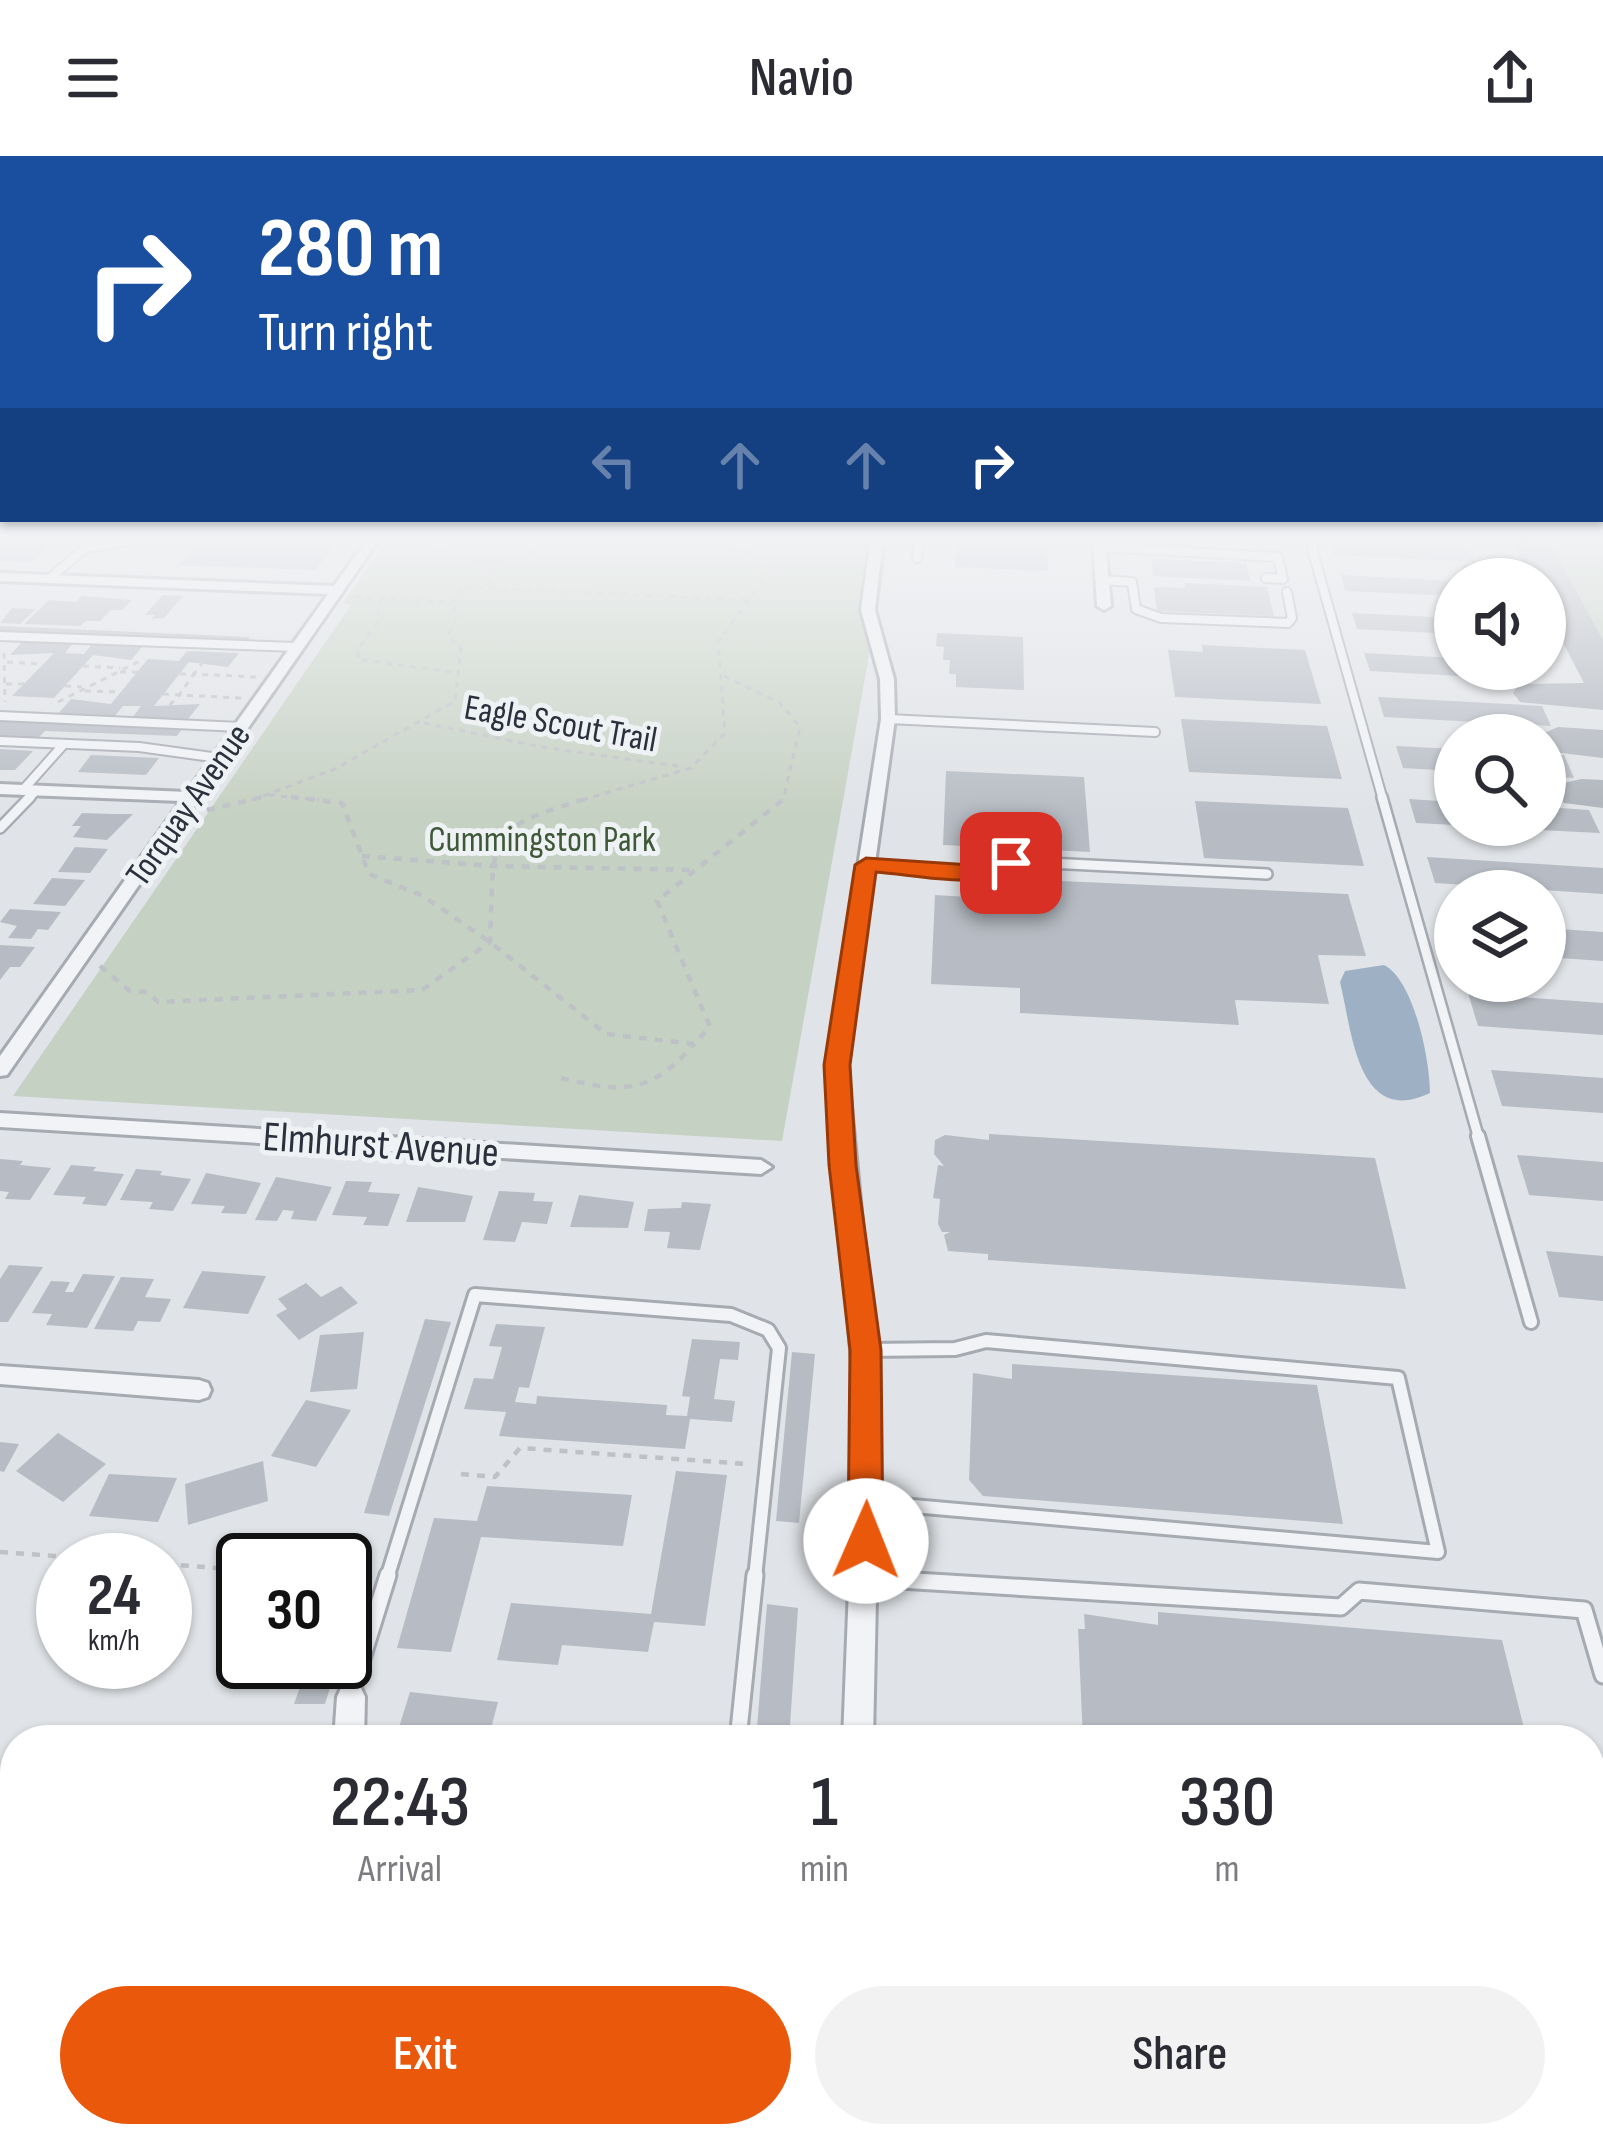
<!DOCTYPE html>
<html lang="en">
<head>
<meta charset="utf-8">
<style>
  body { margin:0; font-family:"Sofia Sans Condensed",sans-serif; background:#f2f2f3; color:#2b2b33; height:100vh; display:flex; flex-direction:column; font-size:45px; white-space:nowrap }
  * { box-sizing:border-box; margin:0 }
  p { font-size:39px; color:#7c7c81 }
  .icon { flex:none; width:66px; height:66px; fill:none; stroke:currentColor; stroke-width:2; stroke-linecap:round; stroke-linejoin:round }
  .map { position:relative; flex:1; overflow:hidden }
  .drawer { position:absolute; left:0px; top:1569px; width:1605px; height:423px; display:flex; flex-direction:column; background:#fff; border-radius:48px 48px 0 0; box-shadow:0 3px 9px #0004 }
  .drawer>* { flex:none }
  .top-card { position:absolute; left:0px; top:0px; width:1605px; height:366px; box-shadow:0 3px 9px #0004; background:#1a4fa0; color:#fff; overflow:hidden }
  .buttons { position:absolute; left:1434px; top:402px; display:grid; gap:24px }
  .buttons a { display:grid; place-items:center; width:132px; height:132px; border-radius:50%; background:#fff; box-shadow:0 3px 9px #0004; font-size:60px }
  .speed { position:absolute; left:36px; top:1377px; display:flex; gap:24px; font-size:60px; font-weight:700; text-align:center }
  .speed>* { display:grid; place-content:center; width:156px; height:156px; border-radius:50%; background:#fff; box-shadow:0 3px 9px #0004; line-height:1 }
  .speed small { font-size:30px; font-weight:400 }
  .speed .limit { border:6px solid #111; border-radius:18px; background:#fff; color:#111 }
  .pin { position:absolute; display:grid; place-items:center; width:102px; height:102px; color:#fff; margin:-51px; border-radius:24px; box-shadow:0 6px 18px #0006 }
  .me { position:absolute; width:132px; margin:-66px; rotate:1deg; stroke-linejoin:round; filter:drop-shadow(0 0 9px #0008) }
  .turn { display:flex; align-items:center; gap:42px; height:252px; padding:0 60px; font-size:54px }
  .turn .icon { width:156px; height:156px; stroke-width:2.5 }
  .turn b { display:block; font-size:84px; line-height:102px }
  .lanes { display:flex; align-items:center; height:114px; padding:0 60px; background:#0003; justify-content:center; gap:60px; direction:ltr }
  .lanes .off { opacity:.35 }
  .eta { display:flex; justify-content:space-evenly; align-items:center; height:204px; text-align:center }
  .eta b { font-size:72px; font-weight:600; line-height:84px }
  .primary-button { display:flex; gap:24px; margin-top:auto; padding:24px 60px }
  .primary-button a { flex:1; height:138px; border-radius:72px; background:#ea580c; color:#fff; font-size:48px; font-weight:600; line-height:138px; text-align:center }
  .primary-button a+a { background:#f2f2f3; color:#2b2b33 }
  header { display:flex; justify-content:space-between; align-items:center; height:156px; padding:0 60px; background:#fff; font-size:54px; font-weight:600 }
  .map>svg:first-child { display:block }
  .green { fill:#c5d1c2 }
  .water { fill:#9eb1c4 }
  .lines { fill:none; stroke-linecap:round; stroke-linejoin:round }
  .taxiway { fill:#aeb3bb; fill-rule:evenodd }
  .building { fill:#b7bcc4 }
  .service-far3-casing { stroke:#a6aab1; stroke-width:12 }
  .service-far2-casing { stroke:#a6aab1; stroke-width:14 }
  .service-far1-casing { stroke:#a6aab1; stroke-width:18 }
  .service-casing { stroke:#a6aab1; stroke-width:21 }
  .minor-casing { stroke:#a6aab1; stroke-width:6 }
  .path-far2 { stroke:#bec1c6; stroke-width:3; stroke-dasharray:6 6; stroke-linecap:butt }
  .path-far1 { stroke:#bec1c6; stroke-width:4.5; stroke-dasharray:8 8; stroke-linecap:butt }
  .path { stroke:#bec1c6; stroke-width:6; stroke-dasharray:14 14; stroke-linecap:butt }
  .service-far3 { stroke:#f2f3f6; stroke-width:8 }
  .service-far2 { stroke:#f2f3f6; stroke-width:9 }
  .service-far1 { stroke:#f2f3f6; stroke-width:12 }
  .service { stroke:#f2f3f6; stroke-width:15 }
  .minor { fill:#f2f3f6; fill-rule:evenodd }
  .route { fill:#ea580c; stroke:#983908; stroke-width:3 }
  .labels { text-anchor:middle; stroke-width:10; stroke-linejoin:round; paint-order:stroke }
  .far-street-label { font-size:36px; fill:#2a313d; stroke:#eff2f5 }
  .far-park-label { font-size:36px; fill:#3e5838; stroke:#eff2f5 }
  .street-label { font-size:42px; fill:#2a313d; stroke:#eff2f5 }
</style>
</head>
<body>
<header><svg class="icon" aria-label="menu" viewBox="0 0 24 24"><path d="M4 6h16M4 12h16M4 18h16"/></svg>Navio<svg class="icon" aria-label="share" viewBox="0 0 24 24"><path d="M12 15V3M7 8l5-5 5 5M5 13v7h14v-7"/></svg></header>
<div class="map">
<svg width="1603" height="1990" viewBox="0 0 1603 1990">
  <rect width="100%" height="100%" fill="#e0e3e7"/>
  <g class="green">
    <path d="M389 382H890L782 985 13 940 351 449 343 447Z"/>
    <path d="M1536 382H1603V505Z"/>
  </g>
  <path class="water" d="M1384 809C1414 824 1430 904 1430 937 1357 972 1352 874 1340 826L1345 815Z"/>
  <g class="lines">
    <g class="taxiway">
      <path d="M1509 382H1547L1603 484V554L1520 546 1513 537 1520 528 1584 527 1545 452V423H1465L1460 416 1465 408 1522 407Z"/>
      <path d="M1558 571 1603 574V602L1545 595V579H1539Z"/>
      <path d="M1581 623 1603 624V652L1564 647 1557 637 1564 627Z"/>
    </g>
  </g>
  <g class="building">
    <path d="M203 382H264L337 385 315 414 179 409Z"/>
    <path d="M1183 382H1266L1268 390 1183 386Z"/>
    <path d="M957 385 1047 389 1048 415 955 411Z"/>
    <path d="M1330 385 1469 391 1475 406 1334 399Z"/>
    <path d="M0 387 40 388 48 391 32 406 0 405Z"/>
    <path d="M1151 403 1246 407 1250 425 1153 420Z"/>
    <path d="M1341 419 1455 425V440L1345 435Z"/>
    <path d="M1185 427 1267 431 1274 460 1157 455 1154 431 1185 432Z"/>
    <path d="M163 439 183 440 164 462 151 463 155 459H145Z"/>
    <path d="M82 440 132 444 122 454H111L100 465H86L80 470 24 468 49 444 76 446Z"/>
    <path d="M12 452 36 453 20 468 0 467Z"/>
    <path d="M1352 457 1455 462V478L1357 473Z"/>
    <path d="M0 470 250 481 245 487 0 477Z"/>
    <path d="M937 477 1023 481 1024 534 956 531V518H949L950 504H943L944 491 936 490Z"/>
    <path d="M23 485 73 487 65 497 84 498 92 488 143 490 131 504 93 499 54 542 12 540 54 497 10 499Z"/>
    <path d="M1202 489 1305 494 1321 548 1175 541 1168 494 1203 496Z"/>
    <path d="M187 495 239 497 228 511 189 506 154 550 200 548 188 563 133 561 141 550H123L114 561 57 559 71 543 111 548 148 503 179 505Z"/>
    <path d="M1364 497 1455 502V513H1525L1530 524 1370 515Z"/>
    <path d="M1378 541 1542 550 1551 570 1384 561Z"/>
    <path d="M1181 563 1327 570 1342 623 1189 616Z"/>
    <path d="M0 565 182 573 177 580 45 575 38 582 0 580Z"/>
    <path d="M1396 590 1455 593V615L1403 612Z"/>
    <path d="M0 593 33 595 15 614H0Z"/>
    <path d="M1545 598 1564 599 1574 622 1545 620Z"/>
    <path d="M91 599 159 602 146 619 78 616Z"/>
    <path d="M946 615 1084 621 1090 696 943 689Z"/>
    <path d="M1409 643 1455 646V669L1416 667Z"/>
    <path d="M1195 645 1348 652 1364 710 1204 702Z"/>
    <path d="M1545 651 1589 654 1600 677 1520 673 1545 669Z"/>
    <path d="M82 657 112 658H133L107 684 73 681 81 670H72Z"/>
    <path d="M75 691 108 693 90 717 58 716Z"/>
    <path d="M1427 701 1603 712V738L1435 727Z"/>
    <path d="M52 722 85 724 65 750 33 748Z"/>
    <path d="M1017 723 1348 738 1366 800 1318 799 1329 848 1235 844 1239 869 1020 857V832L931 828 935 739 1018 744Z"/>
    <path d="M10 753 61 756 48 774 38 773 31 783 8 782 17 770 0 766Z"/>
    <path d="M1545 772 1603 776V805L1545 801Z"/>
    <path d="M0 789 35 791 20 811H10L0 824Z"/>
    <path d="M1468 837 1603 847V879L1478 870Z"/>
    <path d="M1491 914 1603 922V957L1502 950Z"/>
    <path d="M989 978 1375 1002 1406 1133 988 1104V1098L948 1095 944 1079 950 1076H942L938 1068 940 1043 933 1042 938 1009 944 1010 934 998 935 984 945 979 989 984Z"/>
    <path d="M1517 999 1603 1006V1045L1529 1039Z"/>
    <path d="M0 1003 23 1005 20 1009 51 1012 30 1044 5 1043 9 1036 0 1035Z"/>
    <path d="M71 1009 96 1011 93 1015 124 1018 106 1050 82 1048 86 1041 53 1039Z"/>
    <path d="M136 1013 162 1015 160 1019 191 1023 173 1055 149 1053 153 1046 120 1044Z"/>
    <path d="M206 1017 261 1027 246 1058 221 1057 225 1050 191 1048Z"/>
    <path d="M276 1021 332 1031 316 1065 291 1063 294 1055 283 1054 277 1065 255 1064Z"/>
    <path d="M346 1025 372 1026 368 1036 400 1038 388 1070 363 1069 367 1061 332 1059Z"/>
    <path d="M418 1031 473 1040 465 1066H406Z"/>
    <path d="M499 1035 535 1037 533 1045 553 1046 547 1068 522 1066 515 1086 483 1084Z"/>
    <path d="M579 1039 634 1046 628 1072 570 1071Z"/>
    <path d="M682 1046 711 1048 700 1094 667 1092 670 1076 644 1075 648 1053 681 1052Z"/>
    <path d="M1546 1095 1603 1100V1145L1559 1141Z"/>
    <path d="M9 1109 43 1111 8 1166H0V1123Z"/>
    <path d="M202 1115 266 1120 248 1158 183 1152Z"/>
    <path d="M83 1118 115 1120 87 1172 46 1169 52 1158 32 1157 51 1125 70 1126 65 1136H73Z"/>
    <path d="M121 1121 154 1123 145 1141 171 1143 160 1166 138 1165 133 1175 94 1173Z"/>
    <path d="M306 1127 321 1141 341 1130 358 1147 299 1184 276 1159 287 1153 278 1143Z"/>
    <path d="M425 1163 451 1166 389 1360 364 1357Z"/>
    <path d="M496 1168 545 1171 529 1232 519 1231 515 1246 536 1248 537 1240 667 1249 666 1259 687 1260 690 1241 682 1240 692 1183 740 1186 738 1204 720 1203 714 1243 735 1245 732 1266 690 1263 685 1293 499 1280 506 1256 464 1253 474 1222 493 1223 502 1191 489 1190Z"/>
    <path d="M364 1176 357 1233 310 1236 320 1179Z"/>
    <path d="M792 1196 815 1198 799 1367 776 1365Z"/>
    <path d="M1012 1208 1317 1229 1343 1368 983 1340 969 1324 973 1217 1012 1223Z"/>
    <path d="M306 1244 351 1254 316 1311 271 1300Z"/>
    <path d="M58 1277 106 1308 63 1346 16 1315Z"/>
    <path d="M0 1286 19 1288 4 1316 0 1315Z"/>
    <path d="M263 1305 268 1345 188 1369 185 1328Z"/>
    <path d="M676 1315 727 1319 705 1470 654 1466 648 1496 562 1489 558 1509 497 1504 511 1447 651 1458Z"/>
    <path d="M109 1318 177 1322 158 1366 89 1360Z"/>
    <path d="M487 1330 632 1339 623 1390 481 1381 451 1496 397 1492 434 1362 477 1365Z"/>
    <path d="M767 1448 798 1452 789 1584H756Z"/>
    <path d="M1158 1456 1502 1484 1527 1584H1083L1078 1473H1085L1084 1458 1158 1469Z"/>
    <path d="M309 1506H338L325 1548H294Z"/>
    <path d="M410 1536 498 1546 488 1584H395Z"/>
    <path d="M571 1570 661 1578 660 1584H569Z"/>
    <path d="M0 1618 15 1619 0 1662Z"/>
    <path d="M0 1857 15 1858V1945L0 1943Z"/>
    <path d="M199 1977H270L266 1990H224L225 1986 197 1982Z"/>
  </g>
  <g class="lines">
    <g class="service-far3-casing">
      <g id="service-far3">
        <path d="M1027 382 1100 385"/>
        <path d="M1309 382 1383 644"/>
        <path d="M1100 391 1278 401 1283 423 1266 422"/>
        <path d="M917 402 920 382"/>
        <path d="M49 423 85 392 150 382"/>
        <path d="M1102 424 1132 426 1136 453 1161 462 1288 467 1292 462 1287 436"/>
        <path d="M0 480 297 491"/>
        <path d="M0 560 241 571"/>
        <path d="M888 563 1155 576"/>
        <path d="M0 585 139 591 219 602"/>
        <path d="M23 634 64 588"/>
        <path d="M27 644 37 634"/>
      </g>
    </g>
    <g class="service-far2-casing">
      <g id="service-far2">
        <path d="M1382 641 1479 983"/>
        <path d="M0 672 30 641"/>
        <path d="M866 709 988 717 1011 707H1049L1267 718"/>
      </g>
    </g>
    <g class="service-far1-casing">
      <g id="service-far1">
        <path d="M1478 980 1531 1166"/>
        <path d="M865 1194 955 1193 986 1185 1398 1222 1438 1396 867 1346"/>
        <path d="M387 1422 475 1139 731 1159 768 1174 779 1192 755 1422"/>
      </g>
    </g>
    <g class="service-casing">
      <g id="service">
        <path d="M867 1422 1341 1451 1359 1435 1584 1454 1603 1519"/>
        <path d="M351 1538 388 1419"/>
        <path d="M738 1584 755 1419"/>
      </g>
    </g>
    <g class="minor-casing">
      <g id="minor">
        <path d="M368 382H380L7 919 0 920V900L181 645 0 638V628L187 636 328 438 0 425V417L334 430Z"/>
        <path d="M871 382H883L875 454 894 523 895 563 847 909 880 1253 873 1584H843L856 1253 827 909 881 563 880 523 861 454Z"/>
        <path d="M1093 382H1105L1111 450 1104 454 1097 450Z"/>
        <path d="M0 957 761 1004 772 1011 761 1018 0 971Z"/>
        <path d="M0 1210 199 1224 208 1227 211 1234 208 1241 199 1244 0 1228Z"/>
        <path d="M351 1528 361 1532 365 1541 364 1584H334L337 1541 341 1532Z"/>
        <path d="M320 1977H354L353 1990H317Z"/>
        <path d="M826 1977H860V1990H824Z"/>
      </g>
    </g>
    <g class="path-far2">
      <path d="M448 382 436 402 498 406"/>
      <path d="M488 430 498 406 532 398 550 382"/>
      <path d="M355 441 454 446 462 431 747 444"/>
      <path d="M381 442 376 469 358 492V503L458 517"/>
      <path d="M4 497 5 546"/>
      <path d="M7 506 43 508"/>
      <path d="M83 510 120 512"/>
      <path d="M120 516H138"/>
      <path d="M180 518H194L203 506"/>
      <path d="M724 520 780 547 800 571 783 644"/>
      <path d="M6 528H24"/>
      <path d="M65 530 82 531"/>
      <path d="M85 535 121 536"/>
      <path d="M163 538 179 539 169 550"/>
      <path d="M241 542 179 539 194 518 257 521"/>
      <path d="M58 546 144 503"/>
      <path d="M424 567 541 591 684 611"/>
      <path d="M269 639 319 644"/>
      <path d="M252 644 335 613 455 545 461 492 448 481 456 462 454 448"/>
      <path d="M582 644 691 612 725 577 718 486 777 405 734 394 743 382"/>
    </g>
    <g class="path-far1">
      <path d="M291 641 342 647 369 718 423 740 490 786 606 878 694 888 710 871 657 745 786 641"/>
      <path d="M207 654 263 641"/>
      <path d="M362 700 493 710 696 714"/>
      <path d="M100 810 130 835 148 836 158 846 422 834 490 786C495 677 481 674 592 641"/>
      <path d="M561 922C623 937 650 939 694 888"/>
      <path d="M461 1318 495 1321 520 1292 747 1308"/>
      <path d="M0 1396 111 1404"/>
      <path d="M165 1408 243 1414"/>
      <path d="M345 1421 365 1422"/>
    </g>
    <g class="path">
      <path d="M345 1421 366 1422"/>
      <path d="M0 1724 15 1719"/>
    </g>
    <use href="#service-far3" class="service-far3"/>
    <use href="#service-far2" class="service-far2"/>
    <use href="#service-far1" class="service-far1"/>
    <use href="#service" class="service"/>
    <use href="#minor" class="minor"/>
  </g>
  <linearGradient id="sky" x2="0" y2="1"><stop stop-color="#8ab3da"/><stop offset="0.58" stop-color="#f1f2f4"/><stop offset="1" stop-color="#f1f2f4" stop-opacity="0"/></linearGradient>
  <rect width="1603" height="661" fill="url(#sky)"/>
  <path class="route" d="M1011 700 1022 707C988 737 919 719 876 716L850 909 856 1009 881 1194 883 1385 878 1396 866 1400 853 1396 848 1385 850 1194 829 1009 824 909 855 709 866 702 986 710Z"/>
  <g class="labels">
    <g class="far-street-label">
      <text transform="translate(561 566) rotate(10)" y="13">Eagle Scout Trail</text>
      <text transform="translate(187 648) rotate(-55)" y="13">Torquay Avenue</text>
    </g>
    <g class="far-park-label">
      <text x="542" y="695">Cummingston Park</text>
    </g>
    <g class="street-label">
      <text transform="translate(381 987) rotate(4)" y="15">Elmhurst Avenue</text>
    </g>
  </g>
</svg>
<div class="buttons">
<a><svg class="icon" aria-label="sound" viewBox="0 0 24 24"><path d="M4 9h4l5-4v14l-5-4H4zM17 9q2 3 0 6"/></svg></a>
<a><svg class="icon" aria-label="search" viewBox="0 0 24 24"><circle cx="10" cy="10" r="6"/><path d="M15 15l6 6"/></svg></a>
<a><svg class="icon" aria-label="layers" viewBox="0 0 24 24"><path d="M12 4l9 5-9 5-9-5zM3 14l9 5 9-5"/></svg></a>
</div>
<div class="speed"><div>24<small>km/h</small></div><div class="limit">30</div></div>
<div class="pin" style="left:1011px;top:707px;background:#d93025"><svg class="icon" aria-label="arrive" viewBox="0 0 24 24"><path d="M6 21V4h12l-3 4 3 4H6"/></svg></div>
<svg class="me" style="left:866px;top:1385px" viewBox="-20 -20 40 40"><circle r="19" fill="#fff"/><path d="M0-13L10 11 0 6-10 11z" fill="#ea580c"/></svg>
<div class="top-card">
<div class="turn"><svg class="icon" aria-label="right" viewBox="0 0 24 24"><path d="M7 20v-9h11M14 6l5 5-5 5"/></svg><div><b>280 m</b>Turn right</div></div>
<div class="lanes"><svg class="icon off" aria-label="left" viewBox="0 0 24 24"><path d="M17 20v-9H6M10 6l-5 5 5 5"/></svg><svg class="icon off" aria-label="ahead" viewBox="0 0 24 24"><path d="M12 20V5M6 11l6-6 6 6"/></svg><svg class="icon off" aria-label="ahead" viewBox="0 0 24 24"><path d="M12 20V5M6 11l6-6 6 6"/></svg><svg class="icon" aria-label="right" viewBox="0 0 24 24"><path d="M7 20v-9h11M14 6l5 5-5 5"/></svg></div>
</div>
<section class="drawer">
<div class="eta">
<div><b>22:43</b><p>Arrival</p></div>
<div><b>1</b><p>min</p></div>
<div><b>330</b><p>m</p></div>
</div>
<div class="primary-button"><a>Exit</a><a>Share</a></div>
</section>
</div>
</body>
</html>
